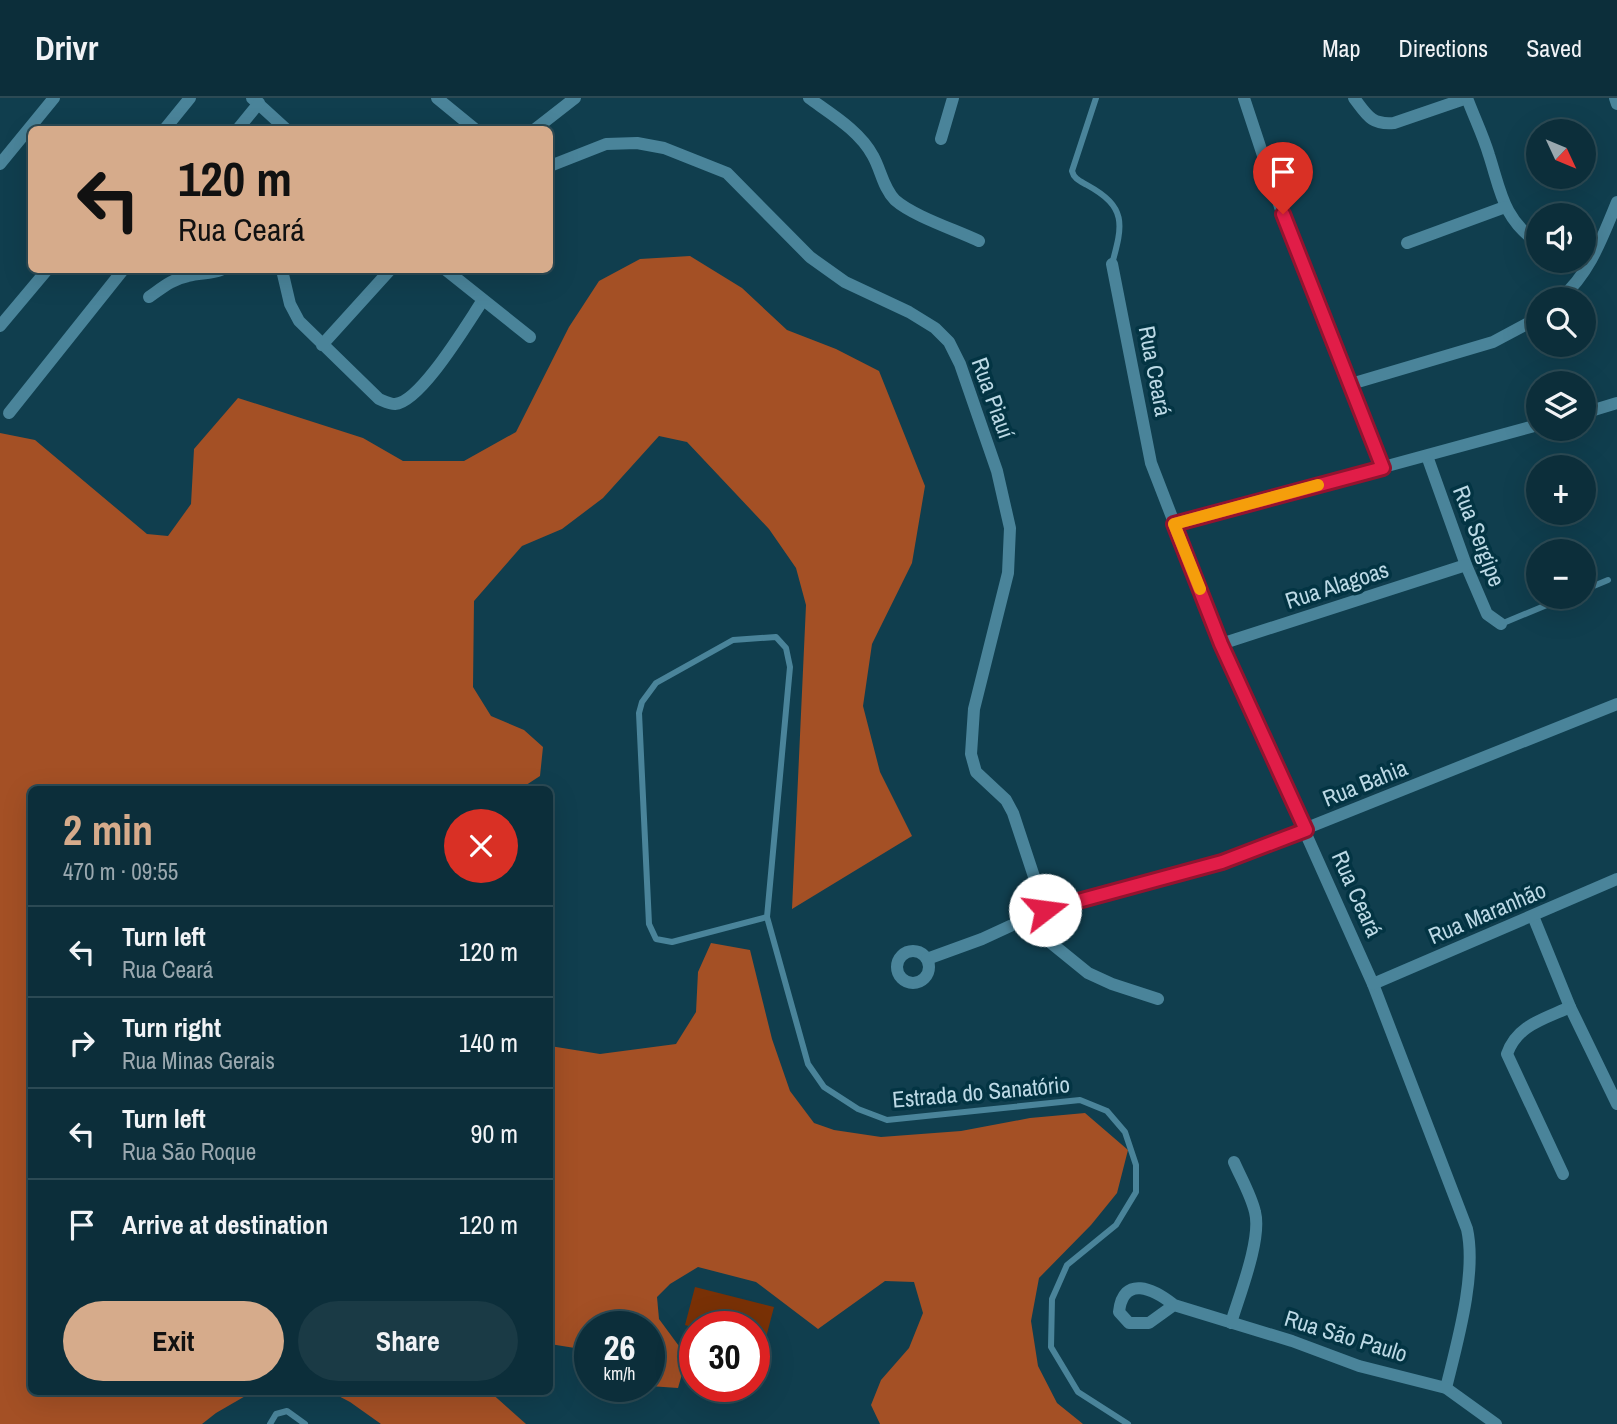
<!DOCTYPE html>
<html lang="en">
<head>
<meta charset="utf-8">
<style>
  body { margin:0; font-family:"Archivo Narrow",sans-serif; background:#1a3a45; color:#f1f3f6; height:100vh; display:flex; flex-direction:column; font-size:26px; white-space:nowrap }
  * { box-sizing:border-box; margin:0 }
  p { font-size:23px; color:#9aa8af }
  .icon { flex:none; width:38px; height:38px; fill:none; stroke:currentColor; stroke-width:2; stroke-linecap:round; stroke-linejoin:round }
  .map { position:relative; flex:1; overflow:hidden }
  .details { position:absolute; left:28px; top:688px; width:525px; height:609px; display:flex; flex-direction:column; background:#0c2e3a; border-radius:10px; box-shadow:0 7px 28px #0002,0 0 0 2px #2c4a54 }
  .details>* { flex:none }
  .top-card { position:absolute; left:28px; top:28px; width:525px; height:147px; border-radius:10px; box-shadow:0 7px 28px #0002,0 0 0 2px #2c4a54; background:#d6ab8b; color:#111; overflow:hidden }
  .needle { width:46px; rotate:134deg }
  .controls { position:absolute; left:1526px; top:21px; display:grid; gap:14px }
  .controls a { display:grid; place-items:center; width:70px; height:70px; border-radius:50%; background:#0c2e3a; box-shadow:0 7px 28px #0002,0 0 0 2px #2c4a54; font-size:35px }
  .speed { position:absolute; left:574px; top:1213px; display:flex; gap:14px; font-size:35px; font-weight:700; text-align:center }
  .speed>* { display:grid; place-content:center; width:91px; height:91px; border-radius:50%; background:#0c2e3a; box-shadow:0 7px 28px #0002,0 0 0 2px #2c4a54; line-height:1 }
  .speed small { font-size:18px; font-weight:400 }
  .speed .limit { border:10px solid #d22; background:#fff; color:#111 }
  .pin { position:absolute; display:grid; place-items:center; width:60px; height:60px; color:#fff; margin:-72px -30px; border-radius:50% 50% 50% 0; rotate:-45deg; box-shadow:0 0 7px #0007 }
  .pin .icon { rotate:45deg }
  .me { position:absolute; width:77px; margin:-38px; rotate:75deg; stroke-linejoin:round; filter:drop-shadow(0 0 5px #0008) }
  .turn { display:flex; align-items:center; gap:24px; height:147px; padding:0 35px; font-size:32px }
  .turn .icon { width:91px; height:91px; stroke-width:2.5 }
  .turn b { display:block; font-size:49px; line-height:60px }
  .round { display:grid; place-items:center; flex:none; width:74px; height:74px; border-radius:37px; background:#1a3a45 }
  .head { display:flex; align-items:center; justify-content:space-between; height:119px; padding:0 35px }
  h1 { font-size:42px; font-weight:700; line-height:52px; color:#d6ab8b }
  .cta { display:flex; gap:14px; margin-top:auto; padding:14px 35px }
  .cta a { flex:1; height:80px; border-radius:42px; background:#d6ab8b; color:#111; font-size:28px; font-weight:700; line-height:80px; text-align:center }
  .cta a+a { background:#1a3a45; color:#f1f3f6 }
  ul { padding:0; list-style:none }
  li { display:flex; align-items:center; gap:21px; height:91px; padding:0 35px; border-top:2px solid #2c4a54 }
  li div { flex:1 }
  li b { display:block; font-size:26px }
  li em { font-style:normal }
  header { display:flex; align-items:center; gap:42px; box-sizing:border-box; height:98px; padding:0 35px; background:#0c2e3a; border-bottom:2px solid #2c4a54 }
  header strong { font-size:33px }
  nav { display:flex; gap:38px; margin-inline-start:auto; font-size:24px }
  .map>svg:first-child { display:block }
  .green { fill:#793106 }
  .forest { fill:#a45025 }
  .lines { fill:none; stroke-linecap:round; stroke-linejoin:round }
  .service { stroke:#4a849a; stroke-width:6 }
  .minor { stroke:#4a849a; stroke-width:12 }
  .route-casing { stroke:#92132f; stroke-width:18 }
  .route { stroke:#e11d48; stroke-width:12 }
  .slow { stroke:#f59e0b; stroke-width:12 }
  .labels { text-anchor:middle; stroke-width:7; stroke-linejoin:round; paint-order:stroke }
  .street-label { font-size:23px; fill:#bcd9e5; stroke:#033443 }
</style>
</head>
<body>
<header>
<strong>Drivr</strong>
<nav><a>Map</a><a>Directions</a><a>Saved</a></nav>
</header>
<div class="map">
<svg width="1617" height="1326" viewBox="0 0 1617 1326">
  <rect width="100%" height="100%" fill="#103e4e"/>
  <path class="green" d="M695 1189 774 1209 764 1247 754 1245V1228L695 1230 685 1227Z"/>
  <g class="forest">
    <path d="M690 158 742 190 787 232 836 251 879 273 925 388 912 465 872 546 863 608 880 674 912 738 792 811 806 507 796 470 769 431 687 344 659 338 603 400 562 431 522 448 474 503 473 589 491 618 524 632 543 649 540 678 520 691H32V1293H254L216 1315 202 1326H0V335L35 342 147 436 168 438 191 406 194 351 238 300 363 340 403 363H464L516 334 569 229 599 183 640 161Z"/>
    <path d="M711 845 750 852 772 941 790 993 814 1025 834 1032 881 1039 961 1033 1030 1020 1085 1015 1128 1052 1117 1095 1091 1127 1039 1180 1031 1223 1038 1268 1057 1305 1083 1326H880L871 1307 881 1282 909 1250 923 1215 914 1184 885 1183 818 1231 756 1184 698 1169 670 1186 657 1199 659 1221 687 1259 678 1290 649 1288V1228H590V1256L581 1251 550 1246V948L600 956 676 946 696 914 698 874Z"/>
    <path d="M329 1293H489L526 1326H381L350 1304Z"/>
  </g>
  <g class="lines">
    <g class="service">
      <path d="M1096 0 1072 73C1074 81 1080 83 1087 87 1127 109 1123 126 1112 166"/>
      <path d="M1584 492 1608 482"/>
      <path d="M1501 526 1566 499"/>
      <path d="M767 819 672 844 656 841 649 826 639 615 642 604 656 585 733 542 776 539 786 550 790 569 767 819 808 966 824 989 858 1011 887 1022 1080 1002 1107 1013 1125 1034 1136 1067V1094L1116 1127 1067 1167 1052 1201 1051 1249 1078 1294 1128 1326"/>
      <path d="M270 1326 276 1316 287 1313 305 1326"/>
    </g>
    <g class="minor">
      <path d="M252 0 287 32"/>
      <path d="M437 0 476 32"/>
      <path d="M809 0C831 16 860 33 873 58 881 72 883 90 895 102 913 118 956 132 979 143"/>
      <path d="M1244 0 1290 139 1383 370"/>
      <path d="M1354 0C1367 17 1371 27 1394 25L1467 0"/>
      <path d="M1467 0C1474 19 1483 37 1489 57 1501 94 1503 121 1538 145"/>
      <path d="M1615 0 1617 6"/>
      <path d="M164 32 190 0"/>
      <path d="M237 32 259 5"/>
      <path d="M534 32 575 0"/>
      <path d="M941 41 953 0"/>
      <path d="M0 66 54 0"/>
      <path d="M550 68 606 46 637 45 664 50 727 75 810 159 845 184 909 214 935 230 949 244 960 266 997 373 1010 430 1008 475 974 611 971 656 976 674 1006 702 1013 715 1045 812"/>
      <path d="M1407 145 1505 109"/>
      <path d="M1112 166 1151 365 1221 546 1373 886 1467 1131C1477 1176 1457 1245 1446 1290"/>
      <path d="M282 172 290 206 299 223 379 301C384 303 390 306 395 306 421 304 468 224 483 202"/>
      <path d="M446 172 530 239"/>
      <path d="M149 199C162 190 172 181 188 178 200 175 211 176 221 172"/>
      <path d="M1560 201C1590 175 1602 140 1617 104"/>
      <path d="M0 228 47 172"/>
      <path d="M322 247 390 172"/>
      <path d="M1351 286 1493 244 1538 220"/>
      <path d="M9 315 123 172"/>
      <path d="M1584 315 1617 305"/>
      <path d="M1427 358 1466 467 1487 516 1501 526"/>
      <path d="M1174 426 1538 327"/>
      <path d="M1221 546 1466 467"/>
      <path d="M1533 818 1570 909 1617 1006"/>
      <path d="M1024 823 1088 875 1112 886 1158 901"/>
      <circle cx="913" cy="869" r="16"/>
      <path d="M927 861 982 841 1045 812 1222 764 1617 606"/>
      <path d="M1373 886 1617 781"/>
      <path d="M1563 1076 1507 956C1517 927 1544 921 1570 909"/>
      <path d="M1174 1207 1149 1225H1129L1119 1214C1123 1176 1154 1191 1174 1207L1292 1243 1359 1268 1446 1290 1496 1326"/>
      <path d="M1231 1225C1239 1198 1262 1141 1255 1114 1251 1097 1241 1080 1234 1064"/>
    </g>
  </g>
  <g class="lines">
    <g class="route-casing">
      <path id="route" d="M1045 812 1222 764 1306 732 1221 546 1174 426 1383 370 1283 116"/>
    </g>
    <use href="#route" class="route"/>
    <path class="slow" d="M1200 491 1174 426 1318 387"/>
  </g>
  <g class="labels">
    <g class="street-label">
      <text transform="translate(1155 273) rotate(79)" y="8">Rua Ceará</text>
      <text transform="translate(993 300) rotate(70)" y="8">Rua Piauí</text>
      <text transform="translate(1479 438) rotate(69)" y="8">Rua Sergipe</text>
      <text transform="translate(1337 487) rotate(-18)" y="8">Rua Alagoas</text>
      <text transform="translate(1365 685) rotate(-22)" y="8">Rua Bahia</text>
      <text transform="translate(1357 796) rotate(66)" y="8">Rua Ceará</text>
      <text transform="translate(1487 815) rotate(-23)" y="8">Rua Maranhão</text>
      <text transform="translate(981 994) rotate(-5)" y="8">Estrada do Sanatório</text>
      <text transform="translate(1346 1238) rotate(17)" y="8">Rua São Paulo</text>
    </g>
  </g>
</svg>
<div class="controls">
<a><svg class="needle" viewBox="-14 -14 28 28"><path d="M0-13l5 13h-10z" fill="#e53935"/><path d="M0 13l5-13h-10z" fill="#9aa8af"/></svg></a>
<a><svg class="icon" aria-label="sound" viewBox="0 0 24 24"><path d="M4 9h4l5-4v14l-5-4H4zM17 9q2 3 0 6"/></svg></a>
<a><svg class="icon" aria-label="search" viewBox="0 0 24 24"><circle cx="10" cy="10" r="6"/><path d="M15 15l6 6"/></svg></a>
<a><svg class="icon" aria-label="layers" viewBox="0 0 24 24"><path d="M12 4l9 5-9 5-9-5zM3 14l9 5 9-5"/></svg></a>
<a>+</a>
<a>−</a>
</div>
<div class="speed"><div>26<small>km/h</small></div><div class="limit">30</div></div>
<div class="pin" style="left:1283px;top:116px;background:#d93025"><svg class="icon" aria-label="arrive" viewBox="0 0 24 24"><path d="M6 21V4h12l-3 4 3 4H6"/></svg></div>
<svg class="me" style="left:1045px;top:812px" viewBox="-20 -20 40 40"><circle r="19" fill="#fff"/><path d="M0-13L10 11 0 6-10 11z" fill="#e11d48"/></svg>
<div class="top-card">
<div class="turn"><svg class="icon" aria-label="left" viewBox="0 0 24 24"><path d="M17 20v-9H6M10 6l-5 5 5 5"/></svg><div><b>120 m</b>Rua Ceará</div></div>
</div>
<section class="details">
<div class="head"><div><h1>2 min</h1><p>470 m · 09:55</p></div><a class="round" style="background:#d93025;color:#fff"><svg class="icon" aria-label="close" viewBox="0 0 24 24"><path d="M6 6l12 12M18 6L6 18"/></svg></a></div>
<ul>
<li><svg class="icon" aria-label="left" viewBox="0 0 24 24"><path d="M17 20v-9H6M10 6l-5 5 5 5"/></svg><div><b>Turn left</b><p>Rua Ceará</p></div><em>120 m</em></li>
<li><svg class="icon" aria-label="right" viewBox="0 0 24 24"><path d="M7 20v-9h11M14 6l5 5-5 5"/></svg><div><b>Turn right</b><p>Rua Minas Gerais</p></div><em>140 m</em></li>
<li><svg class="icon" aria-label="left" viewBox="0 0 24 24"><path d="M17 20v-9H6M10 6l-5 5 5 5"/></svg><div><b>Turn left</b><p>Rua São Roque</p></div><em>90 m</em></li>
<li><svg class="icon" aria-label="arrive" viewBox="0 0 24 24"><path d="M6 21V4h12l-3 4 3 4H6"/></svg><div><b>Arrive at destination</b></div><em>120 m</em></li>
</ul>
<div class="cta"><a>Exit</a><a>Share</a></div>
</section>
</div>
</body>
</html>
